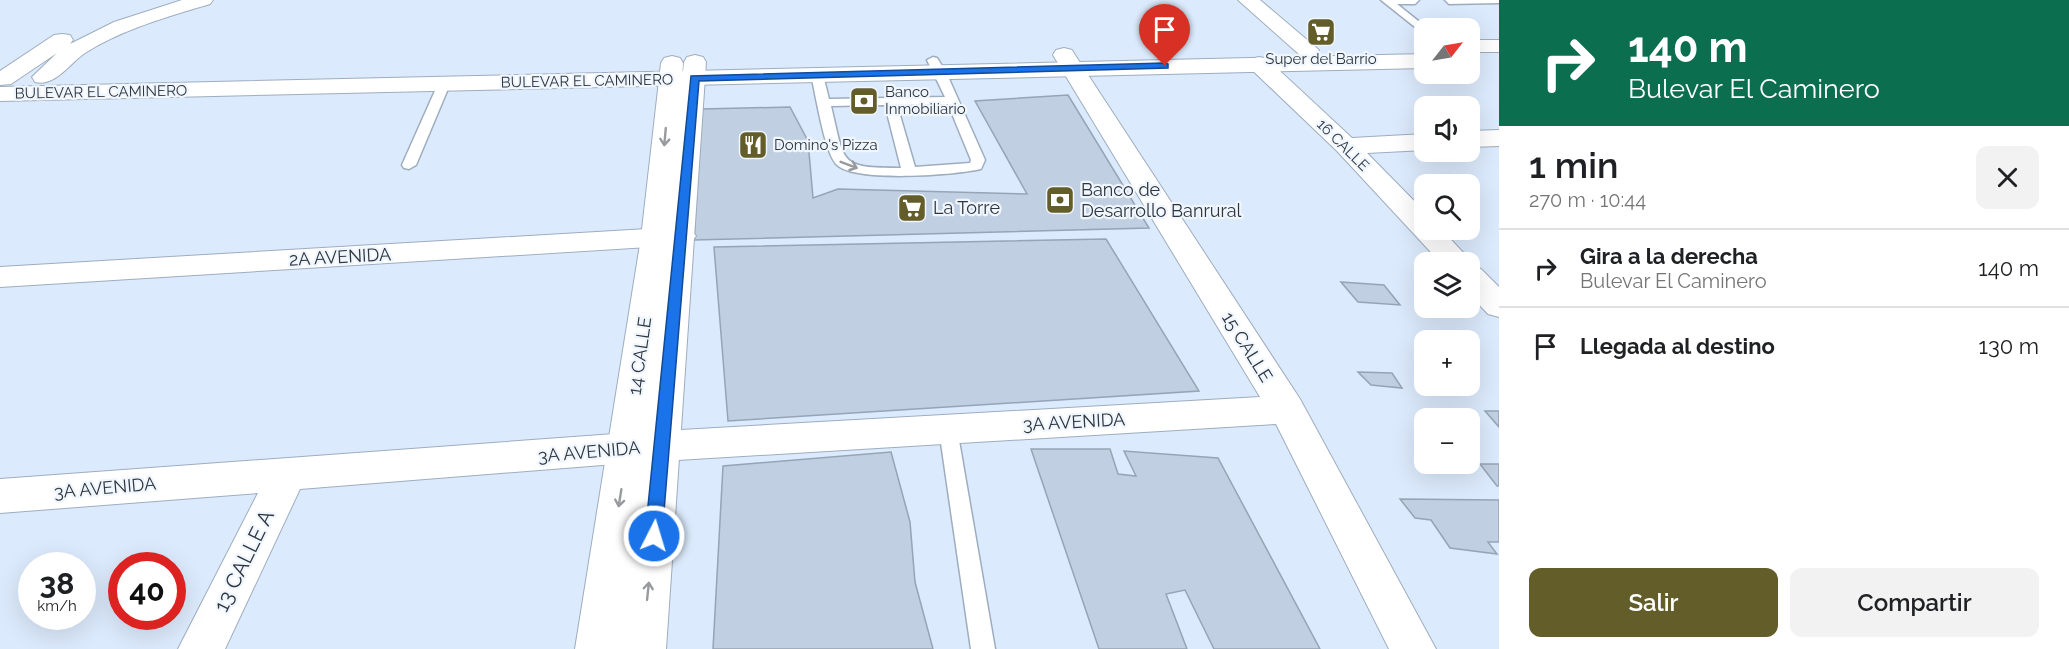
<!DOCTYPE html>
<html lang="es">
<head>
<meta charset="utf-8">
<style>
  body { margin:0; font-family:Raleway,sans-serif; background:#f2f2f2; color:#202124; height:100vh; display:flex; flex-direction:column; font-size:22px; white-space:nowrap }
  * { box-sizing:border-box; margin:0 }
  p { font-size:20px; color:#757577 }
  .icon { flex:none; width:33px; height:33px; fill:none; stroke:currentColor; stroke-width:2; stroke-linecap:round; stroke-linejoin:round }
  .map { position:relative; flex:1; overflow:hidden }
  .panel { display:flex; flex-direction:column; background:#fff; width:570px }
  .panel>* { flex:none }
  .hud { background:#0b6e4f; color:#fff; overflow:hidden }
  .needle { width:39px; rotate:59deg }
  .controls { position:absolute; left:1414px; top:18px; display:grid; gap:12px }
  .controls a { display:grid; place-items:center; width:66px; height:66px; border-radius:12px; background:#fff; box-shadow:0 6px 24px #0002; font-size:30px }
  .speed { position:absolute; left:18px; top:552px; display:flex; gap:12px; font-size:30px; font-weight:700; text-align:center }
  .speed>* { display:grid; place-content:center; width:78px; height:78px; border-radius:50%; background:#fff; box-shadow:0 6px 24px #0002; line-height:1 }
  .speed small { font-size:15px; font-weight:400 }
  .speed .limit { border:9px solid #d22; background:#fff; color:#111 }
  .pin { position:absolute; display:grid; place-items:center; width:51px; height:51px; color:#fff; margin:-62px -26px; border-radius:50% 50% 50% 0; rotate:-45deg; box-shadow:0 0 6px #0007 }
  .pin .icon { rotate:45deg }
  .me { position:absolute; width:66px; margin:-33px; rotate:5deg; stroke-linejoin:round; filter:drop-shadow(0 0 4px #0008) }
  .turn { display:flex; align-items:center; gap:21px; height:126px; padding:0 30px; font-size:27px }
  .turn .icon { width:78px; height:78px; stroke-width:2.5 }
  .turn b { display:block; font-size:42px; line-height:51px }
  .round { display:grid; place-items:center; flex:none; width:63px; height:63px; border-radius:12px; background:#f2f2f2 }
  .overview { display:flex; align-items:center; justify-content:space-between; height:102px; padding:0 30px }
  h1 { font-size:36px; font-weight:600; line-height:45px }
  .cta { display:flex; gap:12px; margin-top:auto; padding:12px 30px }
  .cta a { flex:1; height:69px; border-radius:12px; background:#635d2a; color:#fff; font-size:24px; font-weight:600; line-height:69px; text-align:center }
  .cta a+a { background:#f2f2f2; color:#202124 }
  ul { padding:0; list-style:none }
  li { display:flex; align-items:center; gap:18px; height:78px; padding:0 30px; border-top:2px solid #e0e0e0 }
  li div { flex:1 }
  li b { display:block; font-size:22px }
  li em { font-style:normal }
  main { display:flex; flex:1; min-height:0 }
  .map>svg:first-child { display:block }
  .building { fill:#c0cfe1; stroke:#96a4b5; stroke-width:1.5 }
  .lines { fill:none; stroke-linecap:round; stroke-linejoin:round }
  .service-casing { stroke:#9eadbe; stroke-width:3 }
  .minor-casing { stroke:#9eadbe; stroke-width:2 }
  .tertiary-casing { stroke:#9eadbe; stroke-width:2 }
  .secondary-casing { stroke:#9eadbe; stroke-width:2 }
  .service { fill:#fff; fill-rule:evenodd }
  .minor { fill:#fff; fill-rule:evenodd }
  .tertiary { fill:#fff; fill-rule:evenodd }
  .secondary { fill:#fff; fill-rule:evenodd }
  .oneway { stroke:#989a9e }
  .route { fill:#1a73e8; stroke:#114b97; stroke-width:1.5 }
  .labels { text-anchor:middle; stroke-width:4.5; stroke-linejoin:round; paint-order:stroke }
  .far-poi-label { font-size:15px; fill:#30353d; stroke:#f0f6fe; text-anchor:start }
  .far-street-label { font-size:15px; fill:#30353d; stroke:#f0f6fe }
  .poi-label { font-size:18px; fill:#30353d; stroke:#f0f6fe; text-anchor:start }
  .street-label { font-size:18px; fill:#30353d; stroke:#f0f6fe }
  .near-street-label { font-size:21px; fill:#30353d; stroke:#f0f6fe }
</style>
</head>
<body>
<main>
<div class="map">
<svg width="1499" height="649" viewBox="0 0 1499 649">
  <rect width="100%" height="100%" fill="#dbeafc"/>
  <g class="building">
    <path d="M1068 95 1149 228 694 240 702 109 790 107 808 141 813 198 838 189 1027 194 975 101Z"/>
    <path d="M1106 239 1199 391 728 421 714 247Z"/>
    <path d="M1341 282 1384 285 1400 305 1358 302Z"/>
    <path d="M1358 372 1392 373 1402 388 1371 385Z"/>
    <path d="M1485 411H1499V427Z"/>
    <path d="M1031 449H1110L1118 474 1136 476 1124 451 1218 458 1320 649H1214L1185 590 1166 594 1187 649H1099Z"/>
    <path d="M891 452 910 522 915 582 933 649H713L723 466Z"/>
    <path d="M1480 464H1499V486H1497Z"/>
    <path d="M1400 499 1499 500V542H1488L1497 554 1450 548 1431 520 1415 518Z"/>
  </g>
  <g class="lines">
    <g class="service-casing">
      <g id="service">
        <path d="M1381 0H1419L1415 4H1397L1427 28H1425V35Z"/>
        <path d="M1445 0H1499V3L1449 4Z"/>
        <path d="M933 57 937 58 946 72 985 160 981 169C955 175 853 183 836 164 824 150 816 95 811 75L813 73 817 72 823 75 829 99 945 97 927 60ZM948 104 971 160 970 163 915 167 897 105ZM885 105 901 168C838 168 845 164 831 106Z"/>
        <path d="M444 81 450 84 416 165 409 169 404 168 402 165 438 84Z"/>
        <path d="M948 422 955 424 957 429 995 649H971L939 429 941 424Z"/>
      </g>
    </g>
    <g class="minor-casing">
      <g id="minor">
        <path d="M182 0H213L210 4C167 17 123 29 85 53 69 64 55 87 35 82L32 77 57 53 11 84 0 85V71L54 35 62 34 70 35 73 40 70 44 114 22Z"/>
        <path d="M1238 0H1260L1319 50 1316 55 1308 57 1300 55Z"/>
        <path d="M1064 48 1072 50 1075 55 1300 399 1436 649H1389L1276 424 628 463 300 489 225 649H178L258 493 0 513V479L628 433 1260 397 1053 55 1056 50Z"/>
        <path d="M1259 57 1267 59 1352 138 1425 134V150L1367 153 1425 212V230H1442L1472 262 1470 265V262H1440L1337 151 1251 69 1248 64 1251 59Z"/>
        <path d="M1499 130V146L1470 147V131Z"/>
        <path d="M681 227 691 230 696 236 691 242 681 245 0 287V267Z"/>
        <path d="M1470 266 1481 269 1499 287V317L1488 314 1470 295Z"/>
      </g>
    </g>
    <g class="tertiary-casing">
      <path id="tertiary" d="M695 55 703 57 706 62 666 649H575L641 238 661 63 664 58 672 56 680 58 683 63 682 81 684 62 687 57Z"/>
    </g>
    <g class="secondary-casing">
      <g id="secondary">
        <rect x="1470" y="40" width="29" height="12"/>
        <path d="M1425 54V68L0 101V87Z"/>
      </g>
    </g>
    <use href="#service" class="service"/>
    <use href="#minor" class="minor"/>
    <use href="#tertiary" class="tertiary"/>
    <use href="#secondary" class="secondary"/>
  </g>
  <defs><path id="oneway-shaft" d="M-6 0H5M1.5-3L5.5 0L1.5 3" fill="none" stroke-width="1.6" stroke-linecap="round" stroke-linejoin="round" transform="scale(1.5)"/></defs>
  <g class="oneway">
    <use href="#oneway-shaft" transform="translate(665 137) rotate(95)"/>
    <use href="#oneway-shaft" transform="translate(849 165) rotate(21)"/>
    <use href="#oneway-shaft" transform="translate(620 498) rotate(99)"/>
    <use href="#oneway-shaft" transform="translate(648 591) rotate(-84)"/>
  </g>
  <path class="route" d="M1165 63 1168 64V68L699 81 662 536 660 542 654 544 648 542 645 536 691 76Z"/>
  <defs>
    <g id="supermarket-square" transform="scale(1.5)"><rect x="-9" y="-9" width="18" height="18" rx="4" fill="#635d2a" stroke="#f0f6fe"/><path d="M-6-5.5h2.5l.6 2H6L4.5 2H-2.5L-4.4-4H-6ZM-1.5 3.2a1.3 1.3 0 1 0 .1 0ZM3 3.2a1.3 1.3 0 1 0 .1 0Z" fill="#fff"/></g>
    <g id="bank-square" transform="scale(1.5)"><rect x="-9" y="-9" width="18" height="18" rx="4" fill="#635d2a" stroke="#f0f6fe"/><path d="M-6-4H6V4H-6ZM0-2.3a2.3 2.3 0 1 0 0 4.6a2.3 2.3 0 1 0 0-4.6Z" fill="#fff"/></g>
    <g id="restaurant-square" transform="scale(1.5)"><rect x="-9" y="-9" width="18" height="18" rx="4" fill="#635d2a" stroke="#f0f6fe"/><path d="M-5-6h1v4h1v-4h1v4h1v-4h1v5L-1.5 .5V6h-2V.5L-5-1ZM5-6V6H3V1.5H1.5Q1.5-4 5-6Z" fill="#fff"/></g>
  </defs>
  <g fill-rule="evenodd">
    <use href="#supermarket-square" x="1321" y="32"/>
    <use href="#bank-square" x="864" y="101"/>
    <use href="#restaurant-square" x="753" y="145"/>
    <use href="#bank-square" x="1060" y="200"/>
    <use href="#supermarket-square" x="912" y="208"/>
  </g>
  <g class="labels">
    <g class="far-poi-label">
      <text x="1321" y="64" text-anchor="middle">Super del Barrio</text>
      <text x="885" y="97">Banco<tspan x="885" dy="17">Inmobiliario</tspan></text>
      <text x="774" y="150">Domino's Pizza</text>
    </g>
    <g class="far-street-label">
      <text transform="translate(587 81) rotate(-1)" y="5">BULEVAR EL CAMINERO</text>
      <text transform="translate(101 92) rotate(-1)" y="5">BULEVAR EL CAMINERO</text>
      <text transform="translate(1343 145) rotate(45)" y="5">16 CALLE</text>
    </g>
    <g class="poi-label">
      <text x="1081" y="196">Banco de<tspan x="1081" dy="21">Desarrollo Banrural</tspan></text>
      <text x="933" y="214">La Torre</text>
    </g>
    <g class="street-label">
      <text transform="translate(340 257) rotate(-3)" y="6">2A AVENIDA</text>
      <text transform="translate(1247 347) rotate(58)" y="6">15 CALLE</text>
      <text transform="translate(640 356) rotate(-82)" y="6">14 CALLE</text>
      <text transform="translate(1074 422) rotate(-3)" y="6">3A AVENIDA</text>
      <text transform="translate(589 452) rotate(-5)" y="6">3A AVENIDA</text>
      <text transform="translate(105 488) rotate(-5)" y="6">3A AVENIDA</text>
    </g>
    <g class="near-street-label">
      <text transform="translate(244 561) rotate(-64)" y="7">13 CALLE A</text>
    </g>
  </g>
</svg>
<div class="controls">
<a><svg class="needle" viewBox="-14 -14 28 28"><path d="M0-13l5 13h-10z" fill="#e53935"/><path d="M0 13l5-13h-10z" fill="#757577"/></svg></a>
<a><svg class="icon" aria-label="sound" viewBox="0 0 24 24"><path d="M4 9h4l5-4v14l-5-4H4zM17 9q2 3 0 6"/></svg></a>
<a><svg class="icon" aria-label="search" viewBox="0 0 24 24"><circle cx="10" cy="10" r="6"/><path d="M15 15l6 6"/></svg></a>
<a><svg class="icon" aria-label="layers" viewBox="0 0 24 24"><path d="M12 4l9 5-9 5-9-5zM3 14l9 5 9-5"/></svg></a>
<a>+</a>
<a>−</a>
</div>
<div class="speed"><div>38<small>km/h</small></div><div class="limit">40</div></div>
<div class="pin" style="left:1165px;top:66px;background:#d93025"><svg class="icon" aria-label="arrive" viewBox="0 0 24 24"><path d="M6 21V4h12l-3 4 3 4H6"/></svg></div>
<svg class="me" style="left:654px;top:536px" viewBox="-20 -20 40 40"><circle r="17" fill="#1a73e8" stroke="#fff" stroke-width="3"/><path d="M0-11L8 9 0 5-8 9z" fill="#fff"/></svg>
</div>
<section class="panel">
<div class="hud">
<div class="turn"><svg class="icon" aria-label="right" viewBox="0 0 24 24"><path d="M7 20v-9h11M14 6l5 5-5 5"/></svg><div><b>140 m</b>Bulevar El Caminero</div></div>
</div>
<div class="overview"><div><h1>1 min</h1><p>270 m · 10:44</p></div><a class="round"><svg class="icon" aria-label="close" viewBox="0 0 24 24"><path d="M6 6l12 12M18 6L6 18"/></svg></a></div>
<ul>
<li><svg class="icon" aria-label="right" viewBox="0 0 24 24"><path d="M7 20v-9h11M14 6l5 5-5 5"/></svg><div><b>Gira a la derecha</b><p>Bulevar El Caminero</p></div><em>140 m</em></li>
<li><svg class="icon" aria-label="arrive" viewBox="0 0 24 24"><path d="M6 21V4h12l-3 4 3 4H6"/></svg><div><b>Llegada al destino</b></div><em>130 m</em></li>
</ul>
<div class="cta"><a>Salir</a><a>Compartir</a></div>
</section>
</main>
</body>
</html>
